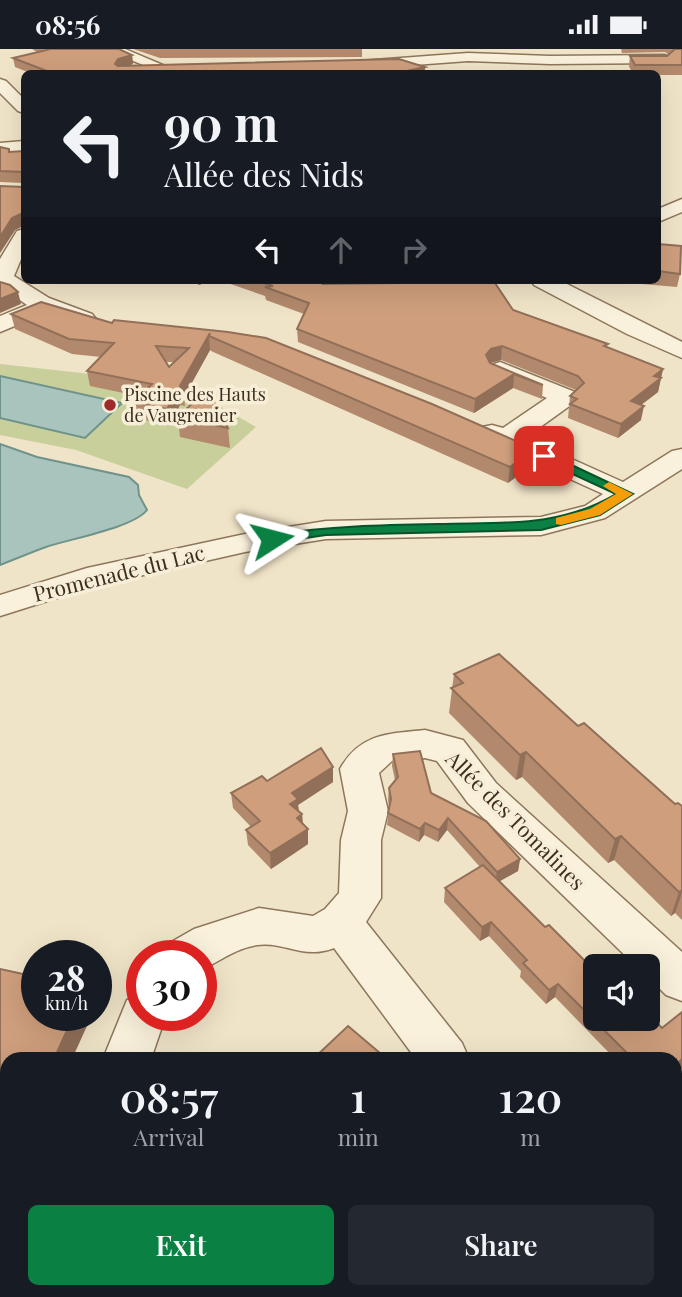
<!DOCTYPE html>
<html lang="en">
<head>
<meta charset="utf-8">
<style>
  body { margin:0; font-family:"Playfair Display",serif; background:#242831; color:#f1f3f6; height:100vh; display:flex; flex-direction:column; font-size:26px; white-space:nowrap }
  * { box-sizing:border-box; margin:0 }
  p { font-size:23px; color:#9ea1a6 }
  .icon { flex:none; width:38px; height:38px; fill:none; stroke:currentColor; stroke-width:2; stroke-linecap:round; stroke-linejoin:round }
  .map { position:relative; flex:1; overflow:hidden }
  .details { position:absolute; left:0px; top:1003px; width:682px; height:247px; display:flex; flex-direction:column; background:#171b24; border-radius:21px 21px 0 0; box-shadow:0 7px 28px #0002 }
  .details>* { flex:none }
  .top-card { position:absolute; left:21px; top:21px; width:640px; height:214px; border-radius:10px; box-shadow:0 7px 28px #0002; background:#171b24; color:#f1f3f6; overflow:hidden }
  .fabs { position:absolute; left:583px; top:905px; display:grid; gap:14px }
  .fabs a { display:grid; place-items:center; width:77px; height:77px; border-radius:10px; background:#171b24; box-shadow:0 7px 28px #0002; font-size:35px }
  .speed { position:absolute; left:21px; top:891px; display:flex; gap:14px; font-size:35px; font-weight:700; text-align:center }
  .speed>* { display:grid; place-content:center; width:91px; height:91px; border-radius:50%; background:#171b24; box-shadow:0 7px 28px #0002; line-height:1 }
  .speed small { font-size:18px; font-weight:400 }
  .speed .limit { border:10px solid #d22; background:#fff; color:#111 }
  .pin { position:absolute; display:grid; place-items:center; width:60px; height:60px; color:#fff; margin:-30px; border-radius:14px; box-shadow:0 4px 10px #0006 }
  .me { position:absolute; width:77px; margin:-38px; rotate:81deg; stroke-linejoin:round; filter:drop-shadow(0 0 5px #0008) }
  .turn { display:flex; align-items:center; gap:24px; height:147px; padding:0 28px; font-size:32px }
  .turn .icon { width:91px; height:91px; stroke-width:2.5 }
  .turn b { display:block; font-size:49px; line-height:60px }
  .lanes { display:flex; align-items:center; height:66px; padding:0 28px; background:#0003; justify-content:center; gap:35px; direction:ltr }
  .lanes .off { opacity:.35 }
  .eta { display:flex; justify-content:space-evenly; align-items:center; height:119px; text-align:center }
  .eta b { font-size:42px; font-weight:600; line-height:49px }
  .action { display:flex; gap:14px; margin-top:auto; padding:14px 28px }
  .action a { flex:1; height:80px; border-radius:10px; background:#0b8043; color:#fff; font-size:28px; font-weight:600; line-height:80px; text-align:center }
  .action a+a { background:#242831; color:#f1f3f6 }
  .status { display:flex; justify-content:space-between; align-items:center; height:49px; padding:0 35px; background:#171b24; direction:ltr }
  .status svg { height:19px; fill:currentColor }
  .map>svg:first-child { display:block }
  .green { fill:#c9cf9b }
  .water { fill:#a9c4bc; stroke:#6f938a; stroke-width:2 }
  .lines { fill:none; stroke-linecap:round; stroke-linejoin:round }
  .street-casing { stroke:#8d765c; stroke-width:3 }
  .street { fill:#faf1dc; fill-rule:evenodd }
  .wall { fill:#b2896c; fill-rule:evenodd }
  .shaded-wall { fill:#916f58 }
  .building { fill:#cf9f7d; stroke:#916f58; stroke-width:2; fill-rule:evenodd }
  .route { fill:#0b8043; stroke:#07532c; stroke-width:2 }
  .slow { fill:#f59e0b }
  .poi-dot { fill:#9e2a2b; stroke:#f7eed8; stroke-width:2.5 }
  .labels { text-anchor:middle; stroke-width:7; stroke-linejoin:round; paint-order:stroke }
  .far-poi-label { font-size:18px; fill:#3d2e20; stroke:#f7eed8; text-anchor:start }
  .street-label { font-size:21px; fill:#3d2e20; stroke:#f7eed8 }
</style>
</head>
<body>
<div class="status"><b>08:56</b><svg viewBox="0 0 49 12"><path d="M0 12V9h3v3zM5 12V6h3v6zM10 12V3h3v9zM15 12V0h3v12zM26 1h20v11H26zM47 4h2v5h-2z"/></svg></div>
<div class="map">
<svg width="682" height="1248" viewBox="0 0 682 1248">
  <rect width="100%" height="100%" fill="#f0e4c8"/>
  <path class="green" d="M0 315 182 335 256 378 187 440 76 401 0 386Z"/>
  <g class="water">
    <path d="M0 327 122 354 85 389 0 369Z"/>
    <path d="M0 395 37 408 129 428 138 436 139 446 147 461C133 479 69 490 46 498 30 504 15 510 0 516Z"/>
  </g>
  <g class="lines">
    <g class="street-casing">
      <g id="street">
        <path d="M104 0H125L165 17 163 20H153Z"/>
        <path d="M468 4 550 7 665 6 672 10 665 14 550 15 468 12 360 20 353 16 360 12Z"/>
        <path d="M0 30 6 32 24 50V64L18 62 0 44Z"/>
        <path d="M24 92V102L0 104V94Z"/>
        <path d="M682 150V163L658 173V160Z"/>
        <path d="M24 180V203L14 227 49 249 92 265 96 270 92 275 84 277 46 264 0 283V267L27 256 0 237V210L17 182Z"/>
        <path d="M531 231H559L682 293V309L627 285 534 236Z"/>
        <path d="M500 313 575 343 579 348 575 353 525 389 623 433 672 402 682 400V420L605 469 541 486 326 490 245 503 95 537 0 567V546L87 519 245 485 326 472 541 468 585 457 603 445 482 390 478 384 482 378 492 376 503 379 547 349 491 326 487 321 491 316Z"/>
        <path d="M425 681 463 691 496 734 682 903V952L666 946 648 928V917H636L468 754 437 712 425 709 392 712 379 724 388 762 381 791V849L366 873 462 994 469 1010H416L334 899C304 911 284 892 257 896 236 899 220 912 201 921V906H167L173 892 194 880 259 859 313 867 325 860 339 844 341 791 348 762 340 720C360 684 388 685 425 681Z"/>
        <path d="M142 946V966H166L151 1010H103L127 951Z"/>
        <path d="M13 1242H69L67 1248H11Z"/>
        <path d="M599 1242H657L659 1248H601Z"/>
      </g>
    </g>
    <use href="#street" class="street"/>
  </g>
  <g class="wall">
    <path d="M32 0H119L132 6 133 15 129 16 425 18V24H30L15 18 13 9 37 3Z"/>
    <path d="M133 0H362V8L160 9Z"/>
    <path d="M621 0H682V26H658V24H632L629 17 630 7H667L668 5 665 3 622 4Z"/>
    <path d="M0 98 9 100 10 103 24 102V197L23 177 15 181 0 204V137L24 138V134L0 133Z"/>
    <path d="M658 195 680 225 677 238 642 235 643 231H658Z"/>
    <path d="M189 231H212L199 236Z"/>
    <path d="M219 231H329V235L513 261 663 320 658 343 641 356V371L618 389 568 369 570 347 576 341 501 311 490 314 543 336 542 350 513 339 474 364 298 293 297 280 304 265 266 251 265 247Z"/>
    <path d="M11 265 112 274 228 283 532 416 508 434 211 302 210 301 184 348 185 357 180 356 169 376 134 369 132 353 138 347 90 337 87 322 101 308 72 305 15 280ZM166 313H174L169 318Z"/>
    <path d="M178 368 228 379 230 399 180 388Z"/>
    <path d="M454 625 578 677 675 755 682 757V871L675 864 671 867 614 811 608 814 522 728 516 731 449 664Z"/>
    <path d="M420 702 431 744 486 772 520 810 518 822 499 832 545 878 549 876 587 914 596 908 606 917H595V970H648V965L662 979 682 963V1019L678 1022 682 1026V1102L680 1101 676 1105V1010H615L555 948 546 955 520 928 521 922 489 887 480 892 444 853 445 839 480 818 447 781 438 793 424 786 419 793 387 776 389 757 388 751 389 739 395 731 392 717 393 705Z"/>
    <path d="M267 732 333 733 298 756 299 762 302 765 303 774 308 780V795L271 820 248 796 246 781 251 778 233 759 231 744Z"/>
    <path d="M413 1242H509L508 1247 509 1248H418Z"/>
  </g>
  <g class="shaded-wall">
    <path d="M132 6 133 15 119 20 115 15 118 10Z"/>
    <path d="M425 18V24H398Z"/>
    <path d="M21 165 23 177 15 181 0 204V188L12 169Z"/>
    <path d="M199 231H212L199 236Z"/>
    <path d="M18 243 21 255 0 264V250Z"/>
    <path d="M210 284 209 287 210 301 184 348 183 341 180 337Z"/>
    <path d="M502 297 501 311 490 314 486 306 491 300Z"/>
    <path d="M663 320 658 343 628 366 631 352 654 327Z"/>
    <path d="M514 325 513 339 474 364 475 350Z"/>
    <path d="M178 340 180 356 169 376 167 360Z"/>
    <path d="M644 357 641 371 618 389 621 375Z"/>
    <path d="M534 400 532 416 508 434 510 418Z"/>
    <path d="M526 703 522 728 516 731 520 706Z"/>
    <path d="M333 718V733L298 756 299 765 290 755 292 744Z"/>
    <path d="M302 765 303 780 297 769Z"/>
    <path d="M448 769 447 781 438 793 439 781Z"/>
    <path d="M425 774 424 786 419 793 420 780Z"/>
    <path d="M308 780V795L271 820 270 804Z"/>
    <path d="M621 787 614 811 608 814 615 790Z"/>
    <path d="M520 810 518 822 495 835 497 823Z"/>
    <path d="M682 841V844L675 864 671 867 679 843Z"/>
    <path d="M491 873 489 887 480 892 482 878Z"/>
    <path d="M558 935 555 948 546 955 549 941Z"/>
    <path d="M74 966H92L72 1010H54Z"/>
    <path d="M682 1010V1019L676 1024V1016Z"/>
    <path d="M682 1092V1097L680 1101 676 1105 680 1094Z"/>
    <path d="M7 1093V1138L0 1154V1109Z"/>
  </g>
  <g class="building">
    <path d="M45 0H119L132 6 118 10 115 15 118 17 399 10 425 18 398 24H52L13 9 47 1Z"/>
    <path d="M675 0H682V16H635L630 7H667Z"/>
    <path d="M0 98 9 100V103L24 102V193V168L21 165 12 169 0 188V137L24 138V123L0 122Z"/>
    <path d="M658 195 681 197 680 225 658 222Z"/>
    <path d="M255 231H329L324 235 401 234 451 231H493L513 261 608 295 604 297 663 320 654 327 661 329 631 352 644 357 621 375 570 355 577 350 570 347 584 334 578 327 502 297 491 300 486 306 490 314 543 336 514 325 475 350 297 280 309 254 265 238 273 237Z"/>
    <path d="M0 233 10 236 18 243 0 250Z"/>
    <path d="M41 253 112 274 114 271 228 283 266 289 432 355 534 400 510 418 209 287 210 284 180 337 183 341 178 340 167 360 132 353 152 335 87 322 114 294 69 290 11 265ZM156 297 189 299 169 318Z"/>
    <path d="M201 346 215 349 228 379 178 368Z"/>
    <path d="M499 605 578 677 584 674 675 755 678 754 682 757V841L679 843 621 787 615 790 526 703 520 706 451 639 463 634 454 625Z"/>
    <path d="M321 699 333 718 292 744 298 750 290 755 302 765 297 769 308 780 270 804 246 781 260 772 231 744 262 727 267 732Z"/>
    <path d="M420 702 431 744 486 772 520 810 497 823 448 769 439 781 425 774 420 780 388 764 391 750 389 739 398 728 393 705Z"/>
    <path d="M483 816 545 878 549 876 587 914 596 908 606 917H595V970H648V965L662 979 682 963V1010L676 1016V1010H633L558 935 549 941 523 914 527 911 491 873 482 878 445 839Z"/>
    <path d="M0 920 37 928V966H74L54 1010H7V1093L0 1109Z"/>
    <path d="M348 977 387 1010H313Z"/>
    <path d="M676 1020 682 1026V1092L680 1094 676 1090Z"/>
    <path d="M424 1242H507L506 1244 509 1248H430Z"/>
  </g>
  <path class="route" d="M544 403 633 445 600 466 541 481 326 486 272 494 265 490 272 486C330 477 381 476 439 475 504 473 558 479 616 445L540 410 538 407Z"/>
  <path class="slow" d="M609 433 633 445 600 466 561 476 556 475V469L590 460 616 445 603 437Z"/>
  <circle class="poi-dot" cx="110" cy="356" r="7"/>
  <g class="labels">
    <g class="far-poi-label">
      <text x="124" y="352">Piscine des Hauts<tspan x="124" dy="21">de Vaugrenier</tspan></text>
    </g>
    <g class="street-label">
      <text transform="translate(119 525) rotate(-14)" y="7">Promenade du Lac</text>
      <text transform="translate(515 772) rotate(45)" y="7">Allée des Tomalines</text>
    </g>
  </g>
</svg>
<div class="fabs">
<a><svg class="icon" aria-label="sound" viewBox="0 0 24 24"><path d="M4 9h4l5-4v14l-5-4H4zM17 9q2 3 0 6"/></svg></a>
</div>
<div class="speed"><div>28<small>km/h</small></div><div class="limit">30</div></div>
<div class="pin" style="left:544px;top:407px;background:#d93025"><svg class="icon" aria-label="arrive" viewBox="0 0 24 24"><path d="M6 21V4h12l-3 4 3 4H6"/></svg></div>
<svg class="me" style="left:272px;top:490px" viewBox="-20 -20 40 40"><path d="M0-17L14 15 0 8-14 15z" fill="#0b8043" stroke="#fff" stroke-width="4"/></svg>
<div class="top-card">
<div class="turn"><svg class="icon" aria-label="left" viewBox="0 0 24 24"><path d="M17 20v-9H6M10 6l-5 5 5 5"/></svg><div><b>90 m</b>Allée des Nids</div></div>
<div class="lanes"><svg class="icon" aria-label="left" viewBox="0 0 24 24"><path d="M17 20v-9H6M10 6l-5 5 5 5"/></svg><svg class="icon off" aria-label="ahead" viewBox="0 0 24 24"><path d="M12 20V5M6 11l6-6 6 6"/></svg><svg class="icon off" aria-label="right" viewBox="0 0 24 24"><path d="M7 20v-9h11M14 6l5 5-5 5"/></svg></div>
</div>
<section class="details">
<div class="eta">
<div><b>08:57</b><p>Arrival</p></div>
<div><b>1</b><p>min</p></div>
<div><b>120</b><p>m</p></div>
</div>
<div class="action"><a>Exit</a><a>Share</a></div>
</section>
</div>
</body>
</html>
